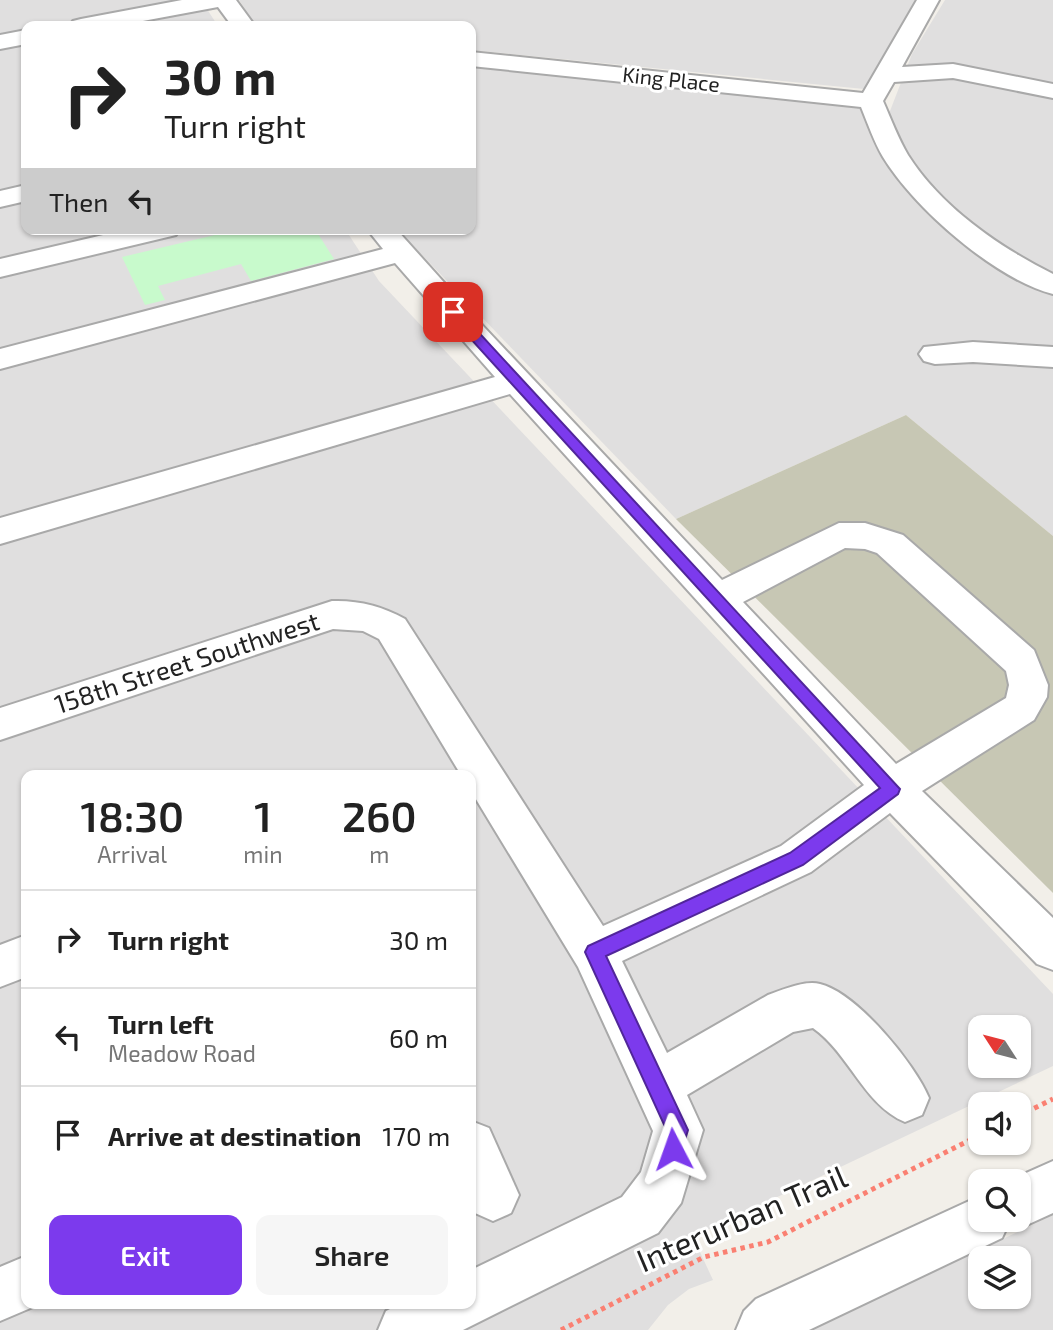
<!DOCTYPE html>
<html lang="en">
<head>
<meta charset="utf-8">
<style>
  body { margin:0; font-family:"Exo 2",sans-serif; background:#f6f6f6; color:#222; height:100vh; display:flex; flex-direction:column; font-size:26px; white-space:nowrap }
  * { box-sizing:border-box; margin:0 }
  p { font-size:23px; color:#767676 }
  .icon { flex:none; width:38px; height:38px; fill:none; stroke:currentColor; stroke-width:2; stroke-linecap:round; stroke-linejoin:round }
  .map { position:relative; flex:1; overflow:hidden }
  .drawer { position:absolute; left:21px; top:770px; width:455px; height:539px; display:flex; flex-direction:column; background:#fff; border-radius:14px; box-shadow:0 2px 5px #0004 }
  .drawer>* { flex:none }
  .top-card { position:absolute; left:21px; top:21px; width:455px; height:214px; border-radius:14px; box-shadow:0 2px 5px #0004; background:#fff; color:#222; overflow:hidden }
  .needle { width:46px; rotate:306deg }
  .tools { position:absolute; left:968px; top:1015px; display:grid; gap:14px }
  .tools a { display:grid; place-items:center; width:63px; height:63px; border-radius:14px; background:#fff; box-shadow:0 2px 5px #0004; font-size:35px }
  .pin { position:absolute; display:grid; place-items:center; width:60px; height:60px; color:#fff; margin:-30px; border-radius:14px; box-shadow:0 4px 10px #0006 }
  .me { position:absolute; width:77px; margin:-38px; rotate:356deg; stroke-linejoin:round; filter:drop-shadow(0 0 5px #0008) }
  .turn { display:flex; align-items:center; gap:24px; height:147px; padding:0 28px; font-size:32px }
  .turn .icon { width:91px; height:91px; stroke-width:2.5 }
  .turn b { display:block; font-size:49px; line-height:60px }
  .then { display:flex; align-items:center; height:66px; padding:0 28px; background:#0003; gap:14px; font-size:26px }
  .eta { display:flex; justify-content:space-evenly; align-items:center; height:119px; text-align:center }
  .eta b { font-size:42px; font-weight:600; line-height:49px }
  .button { display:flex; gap:14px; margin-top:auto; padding:14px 28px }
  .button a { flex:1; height:80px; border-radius:14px; background:#7c3aed; color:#fff; font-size:28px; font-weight:600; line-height:80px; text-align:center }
  .button a+a { background:#f6f6f6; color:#222 }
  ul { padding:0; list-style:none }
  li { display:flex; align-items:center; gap:21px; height:98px; padding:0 28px; border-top:2px solid #e0e0e0 }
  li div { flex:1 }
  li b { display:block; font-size:26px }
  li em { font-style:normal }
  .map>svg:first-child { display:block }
  .residential { fill:#e0dfdf; fill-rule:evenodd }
  .construction { fill:#c7c7b4 }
  .park { fill:#c8facc }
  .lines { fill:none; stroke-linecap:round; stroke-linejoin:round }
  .minor-casing { stroke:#a9a9a9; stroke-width:4 }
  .path { stroke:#fa8072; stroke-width:5; stroke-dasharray:4.5 4.5; stroke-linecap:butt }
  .minor { fill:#fff; fill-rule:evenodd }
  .route { fill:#7c3aed; stroke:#51269a; stroke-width:2 }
  .labels { text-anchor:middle; stroke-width:6; stroke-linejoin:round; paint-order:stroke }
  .far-street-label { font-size:21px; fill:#222; stroke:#fff }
  .street-label { font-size:26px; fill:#222; stroke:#fff }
  .near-street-label { font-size:32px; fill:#222; stroke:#fff }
</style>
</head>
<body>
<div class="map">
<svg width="1053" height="1330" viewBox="0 0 1053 1330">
  <rect width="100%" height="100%" fill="#f2efe9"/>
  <g class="residential">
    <path d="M0 0H201L218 26H26V229H345L379 281 1053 994V1066L693 1237 713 1280 689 1289 668 1305 648 1330H0ZM26 775H471V1304H26ZM980 1027H1018V1066H980Z"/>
    <path d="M239 0H915L864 89 471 50V26H256Z"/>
    <path d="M945 0H1053V536L906 415 676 519 397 229H471V64L890 111 912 54Z"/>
    <path d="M1053 1215V1330H811ZM1018 1258V1297H980V1258Z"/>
  </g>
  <path class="construction" d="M906 415 1053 536V893L676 519Z"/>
  <path class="park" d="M240 229H315L334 259 251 281 241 264 158 286 165 300 145 305 122 257Z"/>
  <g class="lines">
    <g class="minor-casing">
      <g id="minor">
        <path d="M182 0H236L255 26H232L218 7 116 26H69L73 21 81 19Z"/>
        <path d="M917 0H939L902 67 953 64 1053 84V98L953 78 894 82 883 101C891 119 898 138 908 155 941 207 999 247 1053 274V294C995 279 914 208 883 157 874 142 868 124 861 107L471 66V52L863 93Z"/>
        <path d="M26 30V44L0 49V35Z"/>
        <path d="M26 185V201L0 207V191Z"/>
        <path d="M129 229H180L176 235 0 277V259Z"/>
        <path d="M367 229H396L484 327 722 580 839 523H865L903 535 1034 650 1048 685 1047 697 1034 720 922 791 1053 918V970L1037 964 890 813 811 872 622 961 667 1053 768 995C782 990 805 980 820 984 857 993 915 1064 929 1098L922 1115 905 1122C864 1105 849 1053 813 1028L793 1032 687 1095 703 1130 681 1203 658 1233 463 1330H378L386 1311 400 1304H471V1270L622 1197 641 1172 653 1131 578 967 471 791V775H461L379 639 363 631 333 629 0 740V708L332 601C358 600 382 606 405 619L603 926 781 846 864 785 510 394 0 544V518L495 377 395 263 0 369V349L383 249ZM845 548 865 549 877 553 1006 671 1009 685 1006 698 896 764 743 602Z"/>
        <path d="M973 342 1053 347V367L973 362 935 364 924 361 919 354 924 347Z"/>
        <path d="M26 935V977L0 987V945Z"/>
        <path d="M471 1121 489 1128 519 1195 511 1213 493 1221 475 1213 471 1204Z"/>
        <path d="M1053 1161V1213L1018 1229 1008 1225 1002 1238 809 1330H736L744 1311 756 1299 980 1196V1220H1018V1181H1008Z"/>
        <path d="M26 1256V1304H40L0 1321V1267Z"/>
      </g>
    </g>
    <g class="path">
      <path d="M1018 1116 1053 1099"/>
      <path d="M561 1330 704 1257 768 1242 980 1135"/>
    </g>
    <use href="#minor" class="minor"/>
  </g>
  <path class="route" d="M453 309 458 310 900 789 898 794 803 865 606 956 688 1130 680 1156 673 1159 666 1156 663 1149 667 1131 585 952 588 946 790 853 880 788 449 315 447 312Z"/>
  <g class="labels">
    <g class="far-street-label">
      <text transform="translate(671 80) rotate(6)" y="7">King Place</text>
    </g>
    <g class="street-label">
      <text transform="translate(187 663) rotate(-18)" y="9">158th Street Southwest</text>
    </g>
    <g class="near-street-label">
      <text transform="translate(742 1219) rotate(-23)" y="11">Interurban Trail</text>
    </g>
  </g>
</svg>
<div class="tools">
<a><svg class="needle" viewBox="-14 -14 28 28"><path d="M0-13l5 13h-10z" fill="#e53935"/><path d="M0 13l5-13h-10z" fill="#767676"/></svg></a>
<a><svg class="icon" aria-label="sound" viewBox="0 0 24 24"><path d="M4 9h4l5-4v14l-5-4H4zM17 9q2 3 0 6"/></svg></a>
<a><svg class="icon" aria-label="search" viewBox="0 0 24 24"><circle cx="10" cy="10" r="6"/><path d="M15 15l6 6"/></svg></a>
<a><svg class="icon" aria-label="layers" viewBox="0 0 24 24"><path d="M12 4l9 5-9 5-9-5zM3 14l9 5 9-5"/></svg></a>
</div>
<div class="pin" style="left:453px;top:312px;background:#d93025"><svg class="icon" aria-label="arrive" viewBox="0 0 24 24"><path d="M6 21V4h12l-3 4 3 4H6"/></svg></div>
<svg class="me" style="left:673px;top:1149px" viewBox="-20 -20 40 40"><path d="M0-17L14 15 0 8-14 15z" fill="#7c3aed" stroke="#fff" stroke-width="4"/></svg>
<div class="top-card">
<div class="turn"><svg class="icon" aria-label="right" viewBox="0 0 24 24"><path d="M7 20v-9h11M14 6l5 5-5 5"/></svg><div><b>30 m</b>Turn right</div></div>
<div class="then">Then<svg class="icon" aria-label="left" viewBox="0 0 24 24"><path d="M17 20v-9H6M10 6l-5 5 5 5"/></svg></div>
</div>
<section class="drawer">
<div class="eta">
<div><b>18:30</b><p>Arrival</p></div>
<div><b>1</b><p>min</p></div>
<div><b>260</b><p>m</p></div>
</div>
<ul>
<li><svg class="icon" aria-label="right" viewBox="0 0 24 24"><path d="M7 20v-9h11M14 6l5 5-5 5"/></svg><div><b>Turn right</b></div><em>30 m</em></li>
<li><svg class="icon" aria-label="left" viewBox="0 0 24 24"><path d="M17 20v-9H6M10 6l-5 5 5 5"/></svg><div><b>Turn left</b><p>Meadow Road</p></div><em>60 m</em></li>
<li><svg class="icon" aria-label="arrive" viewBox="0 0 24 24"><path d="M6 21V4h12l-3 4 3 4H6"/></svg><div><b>Arrive at destination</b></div><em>170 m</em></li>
</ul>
<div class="button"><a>Exit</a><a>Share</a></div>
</section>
</div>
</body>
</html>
